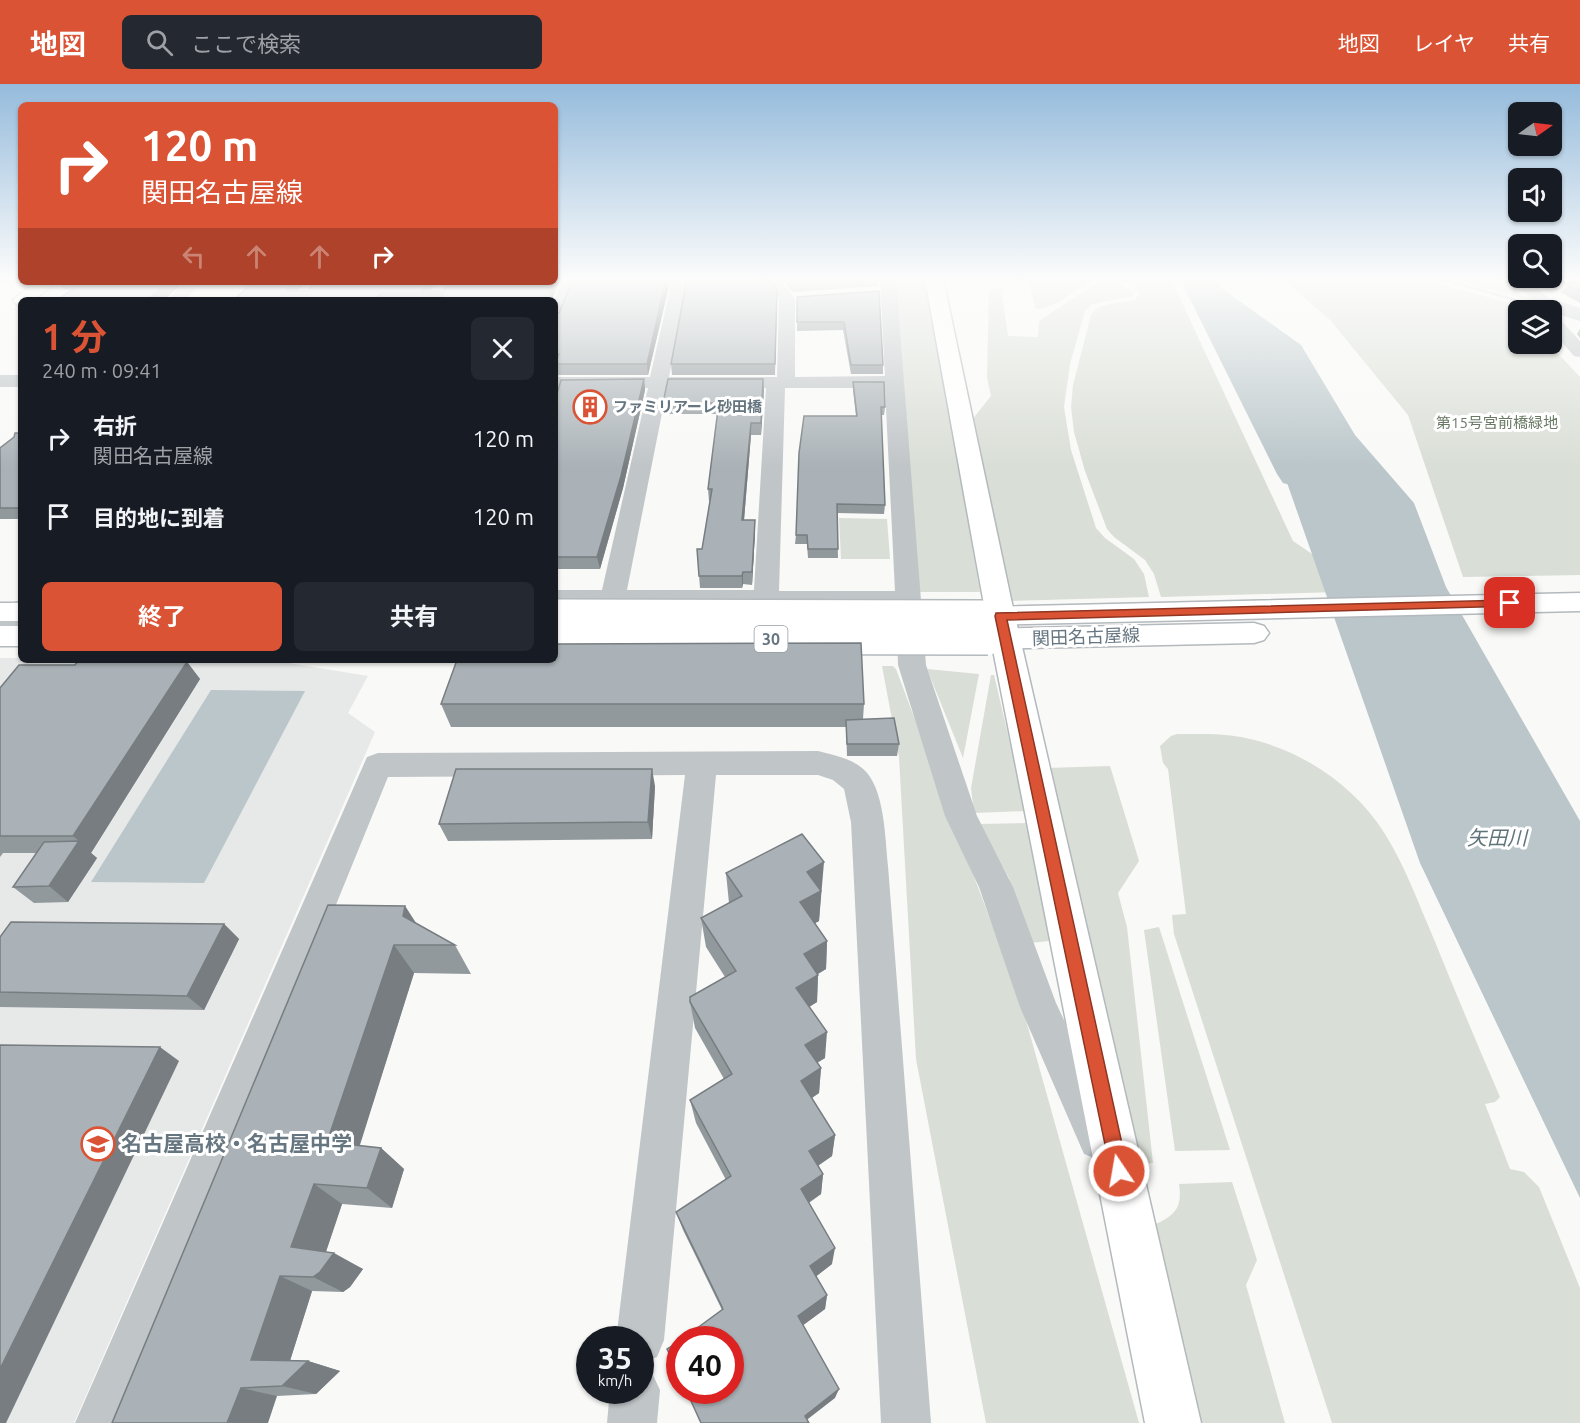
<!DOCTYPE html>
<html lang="ja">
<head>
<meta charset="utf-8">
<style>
  body { margin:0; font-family:Ubuntu,"Noto Sans JP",sans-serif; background:#242831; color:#f1f3f6; height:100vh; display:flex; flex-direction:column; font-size:22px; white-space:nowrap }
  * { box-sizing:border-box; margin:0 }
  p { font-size:20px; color:#9ea1a6 }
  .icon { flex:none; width:33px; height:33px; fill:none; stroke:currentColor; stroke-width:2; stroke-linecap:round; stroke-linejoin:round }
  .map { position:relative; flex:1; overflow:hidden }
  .drawer { position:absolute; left:18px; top:213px; width:540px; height:366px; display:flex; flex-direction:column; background:#171b24; border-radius:9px; box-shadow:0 2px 4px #0004 }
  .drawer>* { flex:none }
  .banner { position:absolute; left:18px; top:18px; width:540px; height:183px; border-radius:9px; box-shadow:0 2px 4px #0004; background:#db5335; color:#fff; overflow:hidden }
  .needle { width:39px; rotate:76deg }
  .fabs { position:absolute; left:1508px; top:18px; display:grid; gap:12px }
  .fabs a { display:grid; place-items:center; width:54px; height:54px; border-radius:9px; background:#171b24; box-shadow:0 2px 4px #0004; font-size:30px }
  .speed { position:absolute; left:576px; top:1242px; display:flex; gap:12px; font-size:30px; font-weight:700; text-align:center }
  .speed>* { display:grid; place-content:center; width:78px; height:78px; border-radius:50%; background:#171b24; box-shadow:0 2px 4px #0004; line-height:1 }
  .speed small { font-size:15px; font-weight:400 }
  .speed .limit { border:9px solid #d22; background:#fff; color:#111 }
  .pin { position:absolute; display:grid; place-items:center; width:51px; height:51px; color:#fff; margin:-26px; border-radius:12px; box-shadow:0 3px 9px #0006 }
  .me { position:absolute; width:66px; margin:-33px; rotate:348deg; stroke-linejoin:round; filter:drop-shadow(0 0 4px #0008) }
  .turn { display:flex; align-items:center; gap:21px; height:126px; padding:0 24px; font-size:27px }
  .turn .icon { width:78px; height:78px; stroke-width:2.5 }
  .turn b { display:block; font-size:42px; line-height:51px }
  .lanes { display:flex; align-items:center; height:57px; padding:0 24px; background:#0003; justify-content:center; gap:30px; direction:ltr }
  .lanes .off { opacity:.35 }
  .round { display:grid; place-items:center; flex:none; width:63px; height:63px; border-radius:9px; background:#242831 }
  .head { display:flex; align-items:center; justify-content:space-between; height:102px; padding:0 24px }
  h1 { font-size:36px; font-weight:700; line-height:45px; color:#db5335 }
  .action { display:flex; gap:12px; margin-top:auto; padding:12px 24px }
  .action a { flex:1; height:69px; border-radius:9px; background:#db5335; color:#fff; font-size:24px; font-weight:700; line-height:69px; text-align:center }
  .action a+a { background:#242831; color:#f1f3f6 }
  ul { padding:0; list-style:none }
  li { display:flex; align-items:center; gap:18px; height:78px; padding:0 24px }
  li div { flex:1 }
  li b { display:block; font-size:22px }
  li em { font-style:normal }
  header { display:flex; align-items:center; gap:36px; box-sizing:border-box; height:84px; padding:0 30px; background:#db5335; color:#fff }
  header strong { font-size:28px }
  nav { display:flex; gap:33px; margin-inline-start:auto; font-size:21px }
  .search { width:420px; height:54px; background:#242831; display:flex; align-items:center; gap:15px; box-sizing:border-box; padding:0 21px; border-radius:9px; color:#9ea1a6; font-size:22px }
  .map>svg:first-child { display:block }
  .built { fill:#e7e8e8 }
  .green { fill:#d9ded6 }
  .water { fill:#bac6ca }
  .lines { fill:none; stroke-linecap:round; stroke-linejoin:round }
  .stream { fill:#bac6ca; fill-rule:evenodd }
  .river { fill:#bac6ca; fill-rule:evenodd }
  .secondary-casing { stroke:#b3b9bd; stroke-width:3 }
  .primary-casing { stroke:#b4b9bd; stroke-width:3 }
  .street { fill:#c0c5c8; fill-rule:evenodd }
  .secondary { fill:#fff; fill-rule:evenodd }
  .primary { fill:#fff; fill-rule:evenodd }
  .primary-bridge-casing { stroke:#b4b9bd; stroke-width:34; stroke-linecap:butt }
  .primary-bridge { stroke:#fff; stroke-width:31 }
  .wall { fill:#92999d }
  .shaded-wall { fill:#777d80 }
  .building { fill:#aab2b7; stroke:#777d80; stroke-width:1.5 }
  .route { fill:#db5335; stroke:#8e3622; stroke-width:1.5 }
  .labels { text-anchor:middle; stroke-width:6; stroke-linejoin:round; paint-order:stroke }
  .far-poi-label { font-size:15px; font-weight:bold; fill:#667680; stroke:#fff; text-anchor:start }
  .far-park-label { font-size:15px; fill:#697964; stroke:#fff }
  .shield { fill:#fff; stroke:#949fa6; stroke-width:1.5 }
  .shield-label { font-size:16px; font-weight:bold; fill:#667680 }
  .street-label { font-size:18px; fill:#667680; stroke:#fff }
  .water-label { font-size:20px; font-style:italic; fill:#60757a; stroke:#fff }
  .near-poi-label { font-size:21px; font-weight:bold; fill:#667680; stroke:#fff; text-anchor:start }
</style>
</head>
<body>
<header>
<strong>地図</strong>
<div class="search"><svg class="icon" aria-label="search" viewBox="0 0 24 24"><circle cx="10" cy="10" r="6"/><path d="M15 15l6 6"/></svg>ここで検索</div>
<nav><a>地図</a><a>レイヤ</a><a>共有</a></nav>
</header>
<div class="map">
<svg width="1580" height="1339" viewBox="0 0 1580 1339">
  <rect width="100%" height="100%" fill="#f9f9f7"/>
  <path class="built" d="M0 574H21V576H270L368 592 348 629 375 648 74 1339H0Z"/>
  <g class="green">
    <path d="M927 195 980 508H917L893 196Z"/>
    <path d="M1171 195 1293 457 1312 470 1337 508 1161 513 1154 490 1145 476 1114 453 1107 445 1085 387 1074 348 1071 323 1073 301 1091 231C1101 216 1120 221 1135 216L1140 209C1136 201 1129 199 1120 197 1079 189 1071 222 1036 225L1028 196Z"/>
    <path d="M1421 195 1513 220 1519 226 1518 260H1549L1580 293V491L1463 493 1408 331 1331 237 1283 195Z"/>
    <path d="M1454 195H1505L1521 211 1532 214 1530 216Z"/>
    <path d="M1107 198 1119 200 1133 207V212L1092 220 1085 227 1070 280 1064 323 1071 366 1096 444 1105 454 1134 475 1144 490 1149 513 1010 517 971 337 991 312 987 294 989 206 1001 202 1008 252 1038 253 1039 237 1095 200Z"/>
    <path d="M839 434 887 435 890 475H841Z"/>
    <path d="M882 582H893L896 585 1020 915 1139 1339H986L916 975 899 673Z"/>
    <path d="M927 585 979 590 963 674Z"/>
    <path d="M991 591H994L1026 727 974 729 971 704Z"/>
    <path d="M1177 650C1198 650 1220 649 1241 653 1299 664 1354 700 1385 750 1405 782 1418 818 1433 853 1455 907 1477 960 1500 1013L1495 1018 1485 1020 1510 1085 1524 1088 1539 1103 1580 1204V1339H1332L1174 850 1172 831 1186 830 1168 685 1163 679 1160 662 1171 652Z"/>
    <path d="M1110 682 1139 777 1118 809 1127 843 1153 1079 1138 1080 1047 684Z"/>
    <path d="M1029 739 1049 857 1030 859 1009 794 979 740Z"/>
    <path d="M1159 843 1230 1066 1175 1067 1144 846Z"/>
    <path d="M1232 1098 1257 1176 1246 1201 1285 1339H1195L1152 1142C1173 1132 1183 1126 1179 1100Z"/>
  </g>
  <g class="water">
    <path d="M1218 195 1220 203 1301 261 1355 351 1414 419 1446 503 1580 737V1114L1420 779 1242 270 1198 217 1188 196Z"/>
    <path d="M211 606 305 607 204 799 91 798Z"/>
  </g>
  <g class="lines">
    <path class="stream" d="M1437 195H1446L1580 233V237L1551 228V226H1545Z"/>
    <path class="river" d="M1180 195H1211L1319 390 1313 399 1298 403 1283 399 1277 390Z"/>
    <g class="secondary-casing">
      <g id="secondary">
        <path d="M925 195H943L1011 515 1201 1339H1145L983 515Z"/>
        <path d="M36 198H56L34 216H21V221L16 220 13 216Z"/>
        <path d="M437 198H455L444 216H426Z"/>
      </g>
    </g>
    <g class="primary-casing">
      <g id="primary">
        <path d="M1580 509V527L982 541 972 539 968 532 972 525 982 523Z"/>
        <rect x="0" y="519" width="21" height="18"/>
        <path d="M1254 539 1264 542 1269 549 1264 556 1254 559 988 565 978 562 973 555 978 548 988 545Z"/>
        <rect x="0" y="542" width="21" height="20"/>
      </g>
    </g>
    <g class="street">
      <path d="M563 195H579L563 233 561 237 555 238 554 216Z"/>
      <path d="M663 195H679L686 206 669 293H777L779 215 763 195H780L795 215V293L885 292 880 195H896L926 581 977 732 1013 803 1056 919 1120 1055 1114 1070 1099 1076 1084 1070 1020 923 979 803 945 732 898 581 896 523 555 522V506H602L648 304 555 305V293H650L670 206ZM667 304H766L754 506H627ZM785 304H885L895 507H779Z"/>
      <path d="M1509 195H1527L1549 214 1580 224V234L1537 220Z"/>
      <path d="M186 198H203L185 216H167Z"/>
      <path d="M1551 231 1557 232 1580 257V273L1574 272 1551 246Z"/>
      <rect x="0" y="291" width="21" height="12"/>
      <path d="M21 516V540L9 553 0 556V531L12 518Z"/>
      <path d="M818 667C833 671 850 674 862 684 885 702 885 755 888 782L931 1339H881L851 738 844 705 833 696 818 691H716L664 1256 657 1273 640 1280V1256H616L685 691 388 693 125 1339H75L367 673 378 669Z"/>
      <path d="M640 1284 652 1289 660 1306 657 1339H607L610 1306H640Z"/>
    </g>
    <use href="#secondary" class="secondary"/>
    <use href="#primary" class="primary"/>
    <g class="primary-bridge-casing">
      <g id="primary-bridge">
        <path d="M555 531 982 532"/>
        <path d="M555 554 988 555"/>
      </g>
    </g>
    <use href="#primary-bridge" class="primary-bridge"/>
  </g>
  <g class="wall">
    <path d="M0 195H21V198H33L31 199H0Z"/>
    <path d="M555 195H560L552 216H233L305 198 297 207H308L316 198H434L430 207H443Z"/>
    <path d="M681 195H768L777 216 775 291H672L671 280 686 203Z"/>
    <path d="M782 195H878V202L792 208Z"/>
    <path d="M1554 195H1580V219L1561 208 1566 202Z"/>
    <path d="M57 198H184L64 206 60 199H58Z"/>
    <path d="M668 206 648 291H558L555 281V228L559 229Z"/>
    <path d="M879 207 883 281V290H851L843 246 797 247V213Z"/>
    <path d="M1580 245V254L1577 250Z"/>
    <path d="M644 295 645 306 623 404 600 485H557L555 490V317Z"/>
    <path d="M853 298 885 323 884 331H881L885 421 884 430 837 429 838 474H808L807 460H795L796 451 856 332 853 306Z"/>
    <path d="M764 306 761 351H751L744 436H755V448L752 501 743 500 742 504H700L697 465H702L710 417H709L708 405 717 336V330H664L663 319Z"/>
    <path d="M21 349V435H0V364Z"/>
    <path d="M187 578 200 595 91 769 97 774 68 818 34 819 13 803 37 769H3L0 773V604L75 581Z"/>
    <path d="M441 620H864L863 635 899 660 897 672H847L846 643H451Z"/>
    <path d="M655 702 652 755 448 757 439 740Z"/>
    <path d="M726 789 822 809H821L819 837 815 839 827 857 826 885 818 890 817 918 809 923 825 974 817 979 821 984 819 1009 812 1014 835 1051 832 1072 818 1082 823 1090 821 1110 809 1119 832 1180 816 1192 827 1211 825 1225 803 1241 835 1314 722 1226 683 1146 676 1128 726 1096 696 1039 690 1016 724 995 695 944 690 918 725 893 706 863 701 834 729 819Z"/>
    <path d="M405 822 416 839 455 861 471 890 414 889 359 1062 381 1064 404 1085 392 1124 342 1120 326 1168 363 1185 350 1203 343 1208 312 1207 290 1277H308L340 1287 316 1310 277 1312 112 1339Z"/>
    <path d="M224 840 239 855 204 926 0 923V853Z"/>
  </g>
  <g class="shaded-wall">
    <path d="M555 195H560L552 216H550V205L553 198H555Z"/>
    <path d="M667 196 668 206 648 291 647 280Z"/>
    <path d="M167 198H184L164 216H147Z"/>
    <path d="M292 198H305L291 215 287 207V204Z"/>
    <path d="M426 198H434L429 209 421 207Z"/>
    <path d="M381 209 383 216H375Z"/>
    <path d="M644 295 645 306 623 404 600 485 597 473Z"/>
    <path d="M763 295 764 306 761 351V339Z"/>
    <path d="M751 339V351L743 448 742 436Z"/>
    <path d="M755 436V448L752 501V488Z"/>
    <path d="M743 488V500L742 504V492Z"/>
    <path d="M187 578 200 595 91 769 97 774 68 818 49 802 79 757 73 752Z"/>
    <path d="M652 685 655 702 652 755 648 738Z"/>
    <path d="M824 778 819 837 799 848 800 818 807 788Z"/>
    <path d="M405 822 424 852 403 832Z"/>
    <path d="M224 840 239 855 204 926 187 912Z"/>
    <path d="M827 857 826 885 804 898V870Z"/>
    <path d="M394 861 414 889 354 1080 327 1058Z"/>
    <path d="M818 891 817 918 796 931V904Z"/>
    <path d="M827 948 825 974 804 986 805 961Z"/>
    <path d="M160 963 179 977 6 1339H0V1285Z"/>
    <path d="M821 984 819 1009 801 1021V997Z"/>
    <path d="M835 1051 832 1072 808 1088 809 1067Z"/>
    <path d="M381 1064 404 1085 392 1124 367 1104Z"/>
    <path d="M823 1090 821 1110 800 1124 801 1105Z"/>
    <path d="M314 1100 342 1120 322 1179 291 1163Z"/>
    <path d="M835 1164 832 1180 809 1198 810 1182Z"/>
    <path d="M334 1169 363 1185 350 1203 343 1208 313 1193Z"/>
    <path d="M280 1192 312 1207 287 1286 251 1276Z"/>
    <path d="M827 1211 825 1225 798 1245V1232Z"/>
    <path d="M308 1277 340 1287 316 1310 282 1302Z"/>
    <path d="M241 1304 277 1312 268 1339H227Z"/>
    <path d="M839 1305 835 1314 804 1338 805 1332Z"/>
  </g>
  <g class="building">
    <path d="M573 195H666L647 280H555L559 270H555V228L559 229Z"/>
    <path d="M687 195H768L777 206 775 280H671Z"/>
    <path d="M790 195H823L792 198Z"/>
    <path d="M83 198H167L147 216H57Z"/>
    <path d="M254 198H292L287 204V207H308L316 198H426L421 207H443L448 198H553L550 205V216H439L444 209H381L375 216H233Z"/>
    <path d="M1580 199V208L1566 200Z"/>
    <path d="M879 207 883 281H851L844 238H797V213Z"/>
    <path d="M644 295 621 392 597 473H555V317L561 296Z"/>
    <path d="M668 295H763L761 339H751L742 436H755L752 488H743L742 492H699L697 465H702L712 405H708L718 325H716L717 319H663Z"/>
    <path d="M853 298H884L885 323H881L885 421 837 420 838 465H808L807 451H796L799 369 804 332H857Z"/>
    <path d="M15 349H21V424H0V364L14 353Z"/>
    <path d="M861 559 864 620H441L457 576H555V560Z"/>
    <path d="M77 578H187L73 752H0V604L19 581H75Z"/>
    <path d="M894 634 899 660H847L846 636Z"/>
    <path d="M456 685H652L648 738 439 740Z"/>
    <path d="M802 750 824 778 807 788 821 807 800 818 827 857 804 870 818 891 796 904 827 948 805 961 821 984 801 997 835 1051 809 1067 823 1090 801 1105 835 1164 810 1182 827 1211 798 1232 839 1305 805 1332 809 1339H701L686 1306H730V1256H681L723 1225 676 1128 731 1092 690 1016 732 990 690 918V913L736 887 701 834 742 812 726 789Z"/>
    <path d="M79 757 49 802 13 803 44 758Z"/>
    <path d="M328 821 405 822 403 832 455 861H394L327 1058 381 1064 367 1104 314 1100 291 1163 334 1169 320 1188 313 1193 280 1192 251 1276 308 1277 282 1302 241 1304 227 1339H112Z"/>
    <path d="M11 838 224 840 187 912 0 908V853Z"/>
    <path d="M0 961 160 963 0 1285Z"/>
    <path d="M680 1257V1292L667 1265Z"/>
  </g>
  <linearGradient id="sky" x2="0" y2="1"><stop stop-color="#95bbdc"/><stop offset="0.51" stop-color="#fcfcfb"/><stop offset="1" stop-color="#fcfcfb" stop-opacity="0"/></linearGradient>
  <rect width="1580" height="383" fill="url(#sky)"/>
  <path class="route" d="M1510 516 1515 517V522L1007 536 1128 1087 1126 1094 1119 1097 1112 1094 995 532 996 529Z"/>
  <defs>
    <g id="building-ring" transform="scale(1.725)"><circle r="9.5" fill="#fff" stroke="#db5335" stroke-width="1.5"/><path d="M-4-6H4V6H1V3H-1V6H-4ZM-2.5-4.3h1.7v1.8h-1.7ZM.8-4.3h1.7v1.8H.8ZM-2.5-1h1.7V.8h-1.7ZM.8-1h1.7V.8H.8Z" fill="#db5335"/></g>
    <g id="school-ring" transform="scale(1.725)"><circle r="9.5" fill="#fff" stroke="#db5335" stroke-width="1.5"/><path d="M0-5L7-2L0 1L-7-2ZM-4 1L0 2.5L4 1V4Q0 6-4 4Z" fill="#db5335"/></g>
  </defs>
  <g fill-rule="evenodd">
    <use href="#building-ring" x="590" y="323"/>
    <use href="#school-ring" x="98" y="1060"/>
  </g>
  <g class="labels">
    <g class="far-poi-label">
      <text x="613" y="328">ファミリアーレ砂田橋</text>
    </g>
    <g class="far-park-label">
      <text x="1497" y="344">第15号宮前橋緑地</text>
    </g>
    <rect class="shield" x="754.5" y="542" width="33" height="26" rx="4.5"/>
    <g class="shield-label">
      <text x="771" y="561">30</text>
    </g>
    <g class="street-label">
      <text transform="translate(1086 553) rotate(-2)" y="6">関田名古屋線</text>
    </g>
    <g class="water-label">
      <text x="1497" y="761">矢田川</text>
    </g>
    <g class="near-poi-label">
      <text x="121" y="1067">名古屋高校・名古屋中学</text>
    </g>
  </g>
</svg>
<div class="fabs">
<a><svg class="needle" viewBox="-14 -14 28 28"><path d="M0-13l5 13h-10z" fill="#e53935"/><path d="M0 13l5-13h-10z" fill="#9ea1a6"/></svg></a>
<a><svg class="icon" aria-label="sound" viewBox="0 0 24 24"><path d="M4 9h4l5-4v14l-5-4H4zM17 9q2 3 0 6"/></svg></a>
<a><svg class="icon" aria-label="search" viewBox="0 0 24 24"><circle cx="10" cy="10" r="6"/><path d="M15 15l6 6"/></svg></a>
<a><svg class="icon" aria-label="layers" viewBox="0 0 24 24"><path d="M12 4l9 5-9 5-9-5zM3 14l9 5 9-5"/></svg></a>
</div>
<div class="speed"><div>35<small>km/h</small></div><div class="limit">40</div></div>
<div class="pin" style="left:1510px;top:519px;background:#d93025"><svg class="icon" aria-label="arrive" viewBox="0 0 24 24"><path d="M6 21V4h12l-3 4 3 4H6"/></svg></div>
<svg class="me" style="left:1119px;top:1087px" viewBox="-20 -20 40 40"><circle r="17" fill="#db5335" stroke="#fff" stroke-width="3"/><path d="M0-11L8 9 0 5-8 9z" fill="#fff"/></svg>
<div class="banner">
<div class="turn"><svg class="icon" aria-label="right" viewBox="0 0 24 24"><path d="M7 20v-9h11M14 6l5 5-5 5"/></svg><div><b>120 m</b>関田名古屋線</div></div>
<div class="lanes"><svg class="icon off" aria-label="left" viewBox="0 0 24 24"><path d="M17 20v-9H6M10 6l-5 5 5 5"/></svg><svg class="icon off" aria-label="ahead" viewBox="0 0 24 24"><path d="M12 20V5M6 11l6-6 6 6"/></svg><svg class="icon off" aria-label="ahead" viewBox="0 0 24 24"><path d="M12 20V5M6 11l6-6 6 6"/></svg><svg class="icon" aria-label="right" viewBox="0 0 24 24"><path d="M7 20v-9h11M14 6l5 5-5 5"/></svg></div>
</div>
<section class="drawer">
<div class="head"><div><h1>1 分</h1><p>240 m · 09:41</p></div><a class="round"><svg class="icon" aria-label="close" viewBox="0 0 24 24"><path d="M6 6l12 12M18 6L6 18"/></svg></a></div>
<ul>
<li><svg class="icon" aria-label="right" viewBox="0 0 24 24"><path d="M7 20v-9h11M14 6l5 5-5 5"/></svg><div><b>右折</b><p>関田名古屋線</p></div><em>120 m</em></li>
<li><svg class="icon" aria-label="arrive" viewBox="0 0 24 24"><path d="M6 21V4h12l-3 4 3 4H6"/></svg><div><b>目的地に到着</b></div><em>120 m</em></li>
</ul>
<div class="action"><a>終了</a><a>共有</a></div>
</section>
</div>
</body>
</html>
